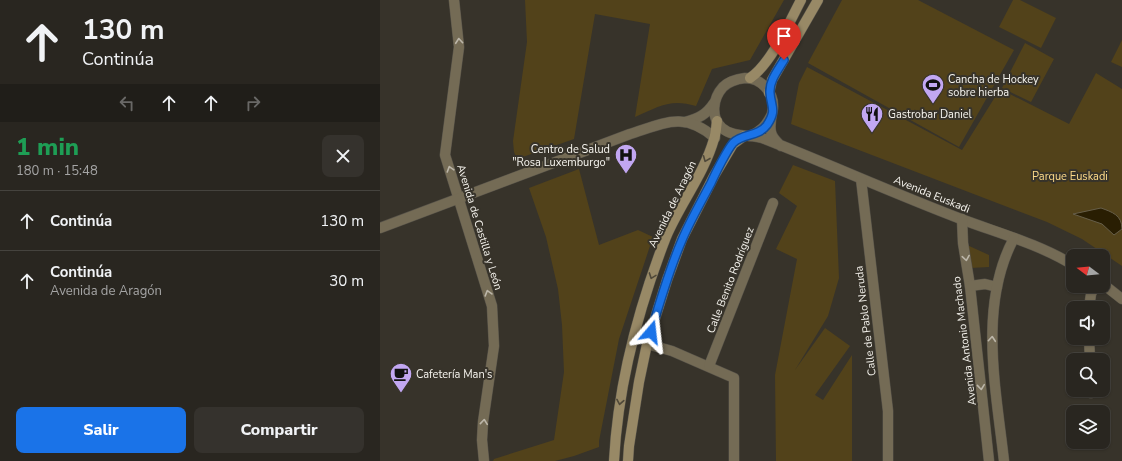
<!DOCTYPE html>
<html lang="es">
<head>
<meta charset="utf-8">
<style>
  body { margin:0; font-family:"Nunito Sans",sans-serif; background:#35322d; color:#f1f3f6; height:100vh; display:flex; flex-direction:column; font-size:15px; white-space:nowrap }
  * { box-sizing:border-box; margin:0 }
  p { font-size:13px; color:#a5a5a5 }
  .icon { flex:none; width:22px; height:22px; fill:none; stroke:currentColor; stroke-width:2; stroke-linecap:round; stroke-linejoin:round }
  .map { position:relative; flex:1; overflow:hidden }
  .details { display:flex; flex-direction:column; background:#292620; width:380px }
  .details>* { flex:none }
  .top-card { background:#292620; color:#f1f3f6; overflow:hidden }
  .needle { width:26px; rotate:286deg }
  .buttons { position:absolute; left:686px; top:249px; display:grid; gap:8px }
  .buttons a { display:grid; place-items:center; width:44px; height:44px; border-radius:8px; background:#292620; box-shadow:0 1px 3px #0004,0 0 0 1px #45433e; font-size:20px }
  .pin { position:absolute; display:grid; place-items:center; width:34px; height:34px; color:#fff; margin:-41px -17px; border-radius:50% 50% 50% 0; rotate:-45deg; box-shadow:0 0 4px #0007 }
  .pin .icon { rotate:45deg }
  .me { position:absolute; width:44px; margin:-22px; rotate:17deg; stroke-linejoin:round; filter:drop-shadow(0 0 3px #0008) }
  .turn { display:flex; align-items:center; gap:14px; height:84px; padding:0 16px; font-size:18px }
  .turn .icon { width:52px; height:52px; stroke-width:2.5 }
  .turn b { display:block; font-size:28px; line-height:34px }
  .lanes { display:flex; align-items:center; height:38px; padding:0 16px; background:#0003; justify-content:center; gap:20px; direction:ltr }
  .lanes .off { opacity:.35 }
  .round { display:grid; place-items:center; flex:none; width:42px; height:42px; border-radius:8px; background:#35322d }
  .summary { display:flex; align-items:center; justify-content:space-between; height:68px; padding:0 16px }
  h1 { font-size:24px; font-weight:800; line-height:30px; color:#1e9e55 }
  .primary-button { display:flex; gap:8px; margin-top:auto; padding:8px 16px }
  .primary-button a { flex:1; height:46px; border-radius:8px; background:#1a73e8; color:#fff; font-size:16px; font-weight:800; line-height:46px; text-align:center }
  .primary-button a+a { background:#35322d; color:#f1f3f6 }
  ul { padding:0; list-style:none }
  li { display:flex; align-items:center; gap:12px; height:60px; padding:0 16px; border-top:1px solid #45433e }
  li div { flex:1 }
  li b { display:block; font-size:15px }
  li em { font-style:normal }
  main { display:flex; flex:1; min-height:0 }
  .map>svg:first-child { display:block }
  .green { fill:#52421a }
  .water { fill:#291e02; stroke:#665e49 }
  .lines { fill:none; stroke-linecap:round; stroke-linejoin:round }
  .street-casing { stroke:#565249; stroke-width:11 }
  .secondary-casing { stroke:#565249; stroke-width:11 }
  .street { stroke:#746b55; stroke-width:10 }
  .secondary { stroke:#988966; stroke-width:10 }
  .oneway { stroke:#bcb6a9 }
  .oneway2 { stroke:#4f4839 }
  .route-casing { stroke:#114b97; stroke-width:10 }
  .route { stroke:#1a73e8; stroke-width:7 }
  .labels { text-anchor:middle; stroke-width:4; stroke-linejoin:round; paint-order:stroke }
  .poi-label { font-size:11px; fill:#f6f4ee; stroke:#37332a; text-anchor:start }
  .park-label { font-size:11px; fill:#fdda89; stroke:#37332a }
  .street-label { font-size:11px; fill:#f6f4ee; stroke:#37332a }
</style>
</head>
<body>
<main>
<section class="details">
<div class="top-card">
<div class="turn"><svg class="icon" aria-label="ahead" viewBox="0 0 24 24"><path d="M12 20V5M6 11l6-6 6 6"/></svg><div><b>130 m</b>Continúa</div></div>
<div class="lanes"><svg class="icon off" aria-label="left" viewBox="0 0 24 24"><path d="M17 20v-9H6M10 6l-5 5 5 5"/></svg><svg class="icon" aria-label="ahead" viewBox="0 0 24 24"><path d="M12 20V5M6 11l6-6 6 6"/></svg><svg class="icon" aria-label="ahead" viewBox="0 0 24 24"><path d="M12 20V5M6 11l6-6 6 6"/></svg><svg class="icon off" aria-label="right" viewBox="0 0 24 24"><path d="M7 20v-9h11M14 6l5 5-5 5"/></svg></div>
</div>
<div class="summary"><div><h1>1 min</h1><p>180 m · 15:48</p></div><a class="round"><svg class="icon" aria-label="close" viewBox="0 0 24 24"><path d="M6 6l12 12M18 6L6 18"/></svg></a></div>
<ul>
<li><svg class="icon" aria-label="ahead" viewBox="0 0 24 24"><path d="M12 20V5M6 11l6-6 6 6"/></svg><div><b>Continúa</b></div><em>130 m</em></li>
<li><svg class="icon" aria-label="ahead" viewBox="0 0 24 24"><path d="M12 20V5M6 11l6-6 6 6"/></svg><div><b>Continúa</b><p>Avenida de Aragón</p></div><em>30 m</em></li>
</ul>
<div class="primary-button"><a>Salir</a><a>Compartir</a></div>
</section>
<div class="map">
<svg width="742" height="461" viewBox="0 0 742 461">
  <rect width="100%" height="100%" fill="#37332a"/>
  <g class="green">
    <path d="M145 0H404L370 60 332 69 316 106C290 98 278 107 255 117L270 24 215 14 194 139 137 159 134 152 133 141 147 42Z"/>
    <path d="M462 0H538L634 50 579 147 428 63Z"/>
    <path d="M633 0H640L676 18 661 48 619 27Z"/>
    <path d="M742 40V67L731 62Z"/>
    <path d="M645 43 674 59 651 102 622 88Z"/>
    <path d="M427 67 582 150 620 89 689 124 716 73 742 89V266L702 239 667 222 411 124 419 83Z"/>
    <path d="M413 165 455 181 459 278 448 316 415 370 445 328 470 346 435 395 443 400 472 355V461H396L395 375 417 259 396 249 417 206 399 193Z"/>
    <path d="M199 169 219 245 258 230 273 237 239 339 219 441V447L194 456 175 461H113L114 459 174 440 184 372 182 325 178 289 166 237 149 188Z"/>
    <path d="M587 245 609 255V267L590 268Z"/>
  </g>
  <path class="water" d="M721 208C732 212 742 215 742 229L734 235 722 224 693 214Z"/>
  <g class="lines">
    <g class="street-casing">
      <g id="street">
        <path d="M74 0 79 47 65 155 112 306 114 346 103 422 102 440 104 461"/>
        <path d="M305 122C319 118 326 115 334 103"/>
        <path d="M370 136C381 131 386 126 391 116"/>
        <path d="M401 146C397 142 392 138 391 132 389 124 392 115 393 108 394 92 381 78 365 78 357 79 349 81 343 87 333 98 330 117 342 128 353 138 372 134 385 139 451 165 515 194 581 219 618 233 659 244 693 265"/>
        <path d="M481 179 508 411V461"/>
        <path d="M582 219 583 243 590 286 609 461"/>
        <path d="M0 228 250 134C285 123 304 111 335 138"/>
        <path d="M723 284 742 299"/>
        <path d="M590 286 605 284 617 287"/>
        <path d="M709 308 711 294 715 286"/>
        <path d="M709 338 710 360"/>
        <path d="M267 344 292 351 354 378V461"/>
        <path d="M329 366 393 203"/>
        <path d="M710 390 711 393"/>
        <path d="M624 461C616 389 598 305 634 238"/>
      </g>
    </g>
    <g class="secondary-casing">
      <g id="secondary">
        <path d="M370 78C391 64 409 23 421 0"/>
        <path d="M389 93 392 80 438 0"/>
        <path d="M234 461C238 384 258 309 286 237 300 204 324 174 334 139 336 134 336 127 337 121"/>
        <path d="M248 461 249 446 259 382 267 344 287 280 302 239 334 176 353 144 364 136"/>
      </g>
    </g>
    <use href="#street" class="street"/>
    <use href="#secondary" class="secondary"/>
  </g>
  <defs><path id="oneway-chevron" d="M-2-3.5L2.5 0L-2 3.5" fill="none" stroke-width="1.6" stroke-linecap="round" stroke-linejoin="round"/></defs>
  <g class="oneway">
    <use href="#oneway-chevron" transform="translate(79 41) rotate(-95)"/>
    <use href="#oneway-chevron" transform="translate(70 169) rotate(-107)"/>
    <use href="#oneway-chevron" transform="translate(586 258) rotate(81)"/>
    <use href="#oneway-chevron" transform="translate(108 293) rotate(-106)"/>
    <use href="#oneway-chevron" transform="translate(612 339) rotate(-85)"/>
    <use href="#oneway-chevron" transform="translate(601 387) rotate(84)"/>
    <use href="#oneway-chevron" transform="translate(104 422) rotate(-84)"/>
  </g>
  <g class="oneway2">
    <use href="#oneway-chevron" transform="translate(326 159) rotate(112)"/>
    <use href="#oneway-chevron" transform="translate(272 276) rotate(110)"/>
    <use href="#oneway-chevron" transform="translate(240 402) rotate(100)"/>
  </g>
  <g class="lines">
    <g class="route-casing">
      <path id="route" d="M271 332C280 301 289 270 302 240 310 221 321 202 331 183 335 174 347 150 353 143 363 133 378 137 387 125 397 110 391 107 390 93 389 81 398 70 404 60"/>
    </g>
    <use href="#route" class="route"/>
  </g>
  <defs>
    <g id="stadium-pin" transform="scale(1.15)"><path d="M0 17L-7.5 6A9.5 9.5 0 1 1 7.5 6Z" fill="#c2a7f2" stroke="#37332a"/><path d="M0-5a6.5 5 0 1 0 0 10a6.5 5 0 1 0 0-10ZM-3.5-1.8h7v3.6h-7Z" fill="#111"/></g>
    <g id="restaurant-pin" transform="scale(1.15)"><path d="M0 17L-7.5 6A9.5 9.5 0 1 1 7.5 6Z" fill="#c2a7f2" stroke="#37332a"/><path d="M-5-6h1v4h1v-4h1v4h1v-4h1v5L-1.5 .5V6h-2V.5L-5-1ZM5-6V6H3V1.5H1.5Q1.5-4 5-6Z" fill="#111"/></g>
    <g id="hospital-pin" transform="scale(1.15)"><path d="M0 17L-7.5 6A9.5 9.5 0 1 1 7.5 6Z" fill="#c2a7f2" stroke="#37332a"/><path d="M-5-5h3v3.5h4V-5h3V5h-3V1.5h-4V5h-3Z" fill="#111"/></g>
    <g id="cafe-pin" transform="scale(1.15)"><path d="M0 17L-7.5 6A9.5 9.5 0 1 1 7.5 6Z" fill="#c2a7f2" stroke="#37332a"/><path d="M-5.5-4.5H6V0H3Q3 3.5 0 3.5H-2.5Q-5.5 3.5-5.5 0ZM3-3.2v2h1.7v-2ZM-6 4.5H4V6H-6Z" fill="#111"/></g>
  </defs>
  <g fill-rule="evenodd">
    <use href="#stadium-pin" x="553" y="85"/>
    <use href="#restaurant-pin" x="492" y="114"/>
    <use href="#hospital-pin" x="246" y="155"/>
    <use href="#cafe-pin" x="21" y="374"/>
  </g>
  <g class="labels">
    <g class="poi-label">
      <text x="568" y="83">Cancha de Hockey<tspan x="568" dy="13">sobre hierba</tspan></text>
      <text x="508" y="118">Gastrobar Daniel</text>
      <text x="230" y="153" text-anchor="end">Centro de Salud<tspan x="230" dy="13">"Rosa Luxemburgo"</tspan></text>
      <text x="36" y="378">Cafetería Man's</text>
    </g>
    <g class="park-label">
      <text x="690" y="180">Parque Euskadi</text>
    </g>
    <g class="street-label">
      <text transform="translate(552 194) rotate(22)" y="4">Avenida Euskadi</text>
      <text transform="translate(292 204) rotate(-64)" y="4">Avenida de Aragón</text>
      <text transform="translate(100 227) rotate(73)" y="4">Avenida de Castilla y León</text>
      <text transform="translate(350 280) rotate(-69)" y="4">Calle Benito Rodríguez</text>
      <text transform="translate(485 321) rotate(-97)" y="4">Calle de Pablo Neruda</text>
      <text transform="translate(584 341) rotate(-97)" y="4">Avenida Antonio Machado</text>
    </g>
  </g>
</svg>
<div class="buttons">
<a><svg class="needle" viewBox="-14 -14 28 28"><path d="M0-13l5 13h-10z" fill="#e53935"/><path d="M0 13l5-13h-10z" fill="#a5a5a5"/></svg></a>
<a><svg class="icon" aria-label="sound" viewBox="0 0 24 24"><path d="M4 9h4l5-4v14l-5-4H4zM17 9q2 3 0 6"/></svg></a>
<a><svg class="icon" aria-label="search" viewBox="0 0 24 24"><circle cx="10" cy="10" r="6"/><path d="M15 15l6 6"/></svg></a>
<a><svg class="icon" aria-label="layers" viewBox="0 0 24 24"><path d="M12 4l9 5-9 5-9-5zM3 14l9 5 9-5"/></svg></a>
</div>
<div class="pin" style="left:404px;top:60px;background:#d93025"><svg class="icon" aria-label="arrive" viewBox="0 0 24 24"><path d="M6 21V4h12l-3 4 3 4H6"/></svg></div>
<svg class="me" style="left:271px;top:332px" viewBox="-20 -20 40 40"><path d="M0-17L14 15 0 8-14 15z" fill="#1a73e8" stroke="#fff" stroke-width="4"/></svg>
</div>
</main>
</body>
</html>
